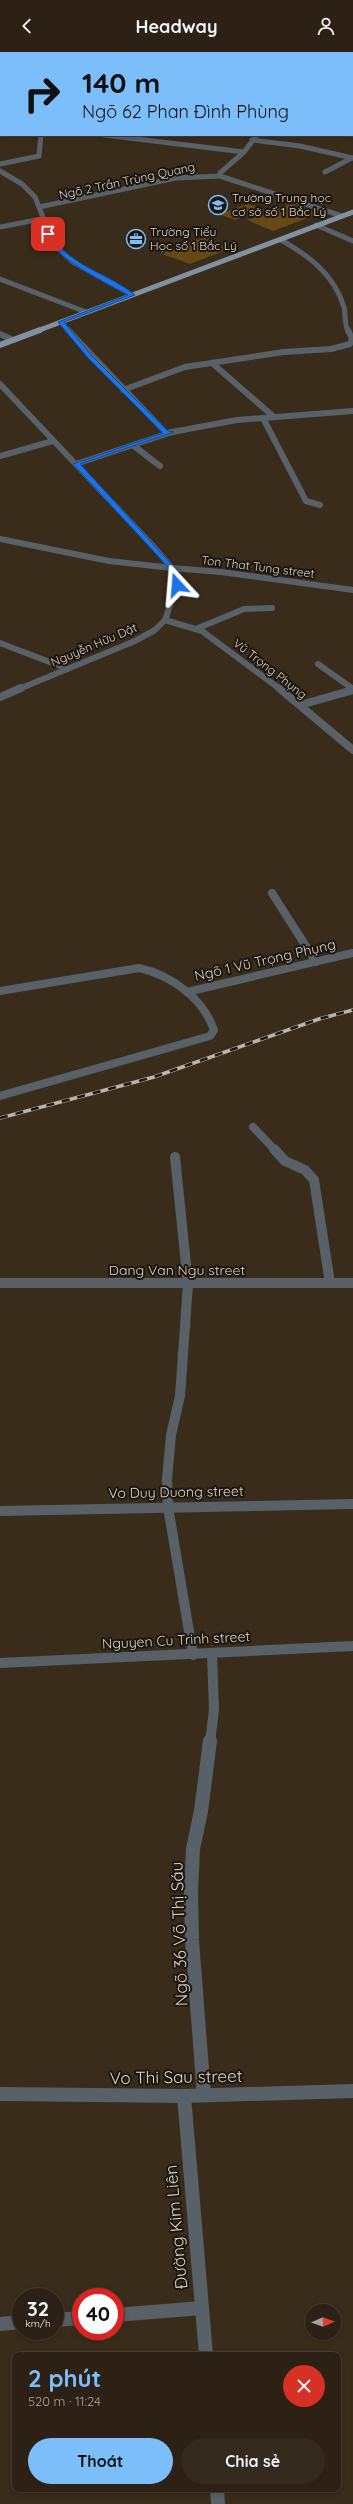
<!DOCTYPE html>
<html lang="vi">
<head>
<meta charset="utf-8">
<style>
  body { margin:0; font-family:Quicksand,sans-serif; background:#34291d; color:#f1f3f6; height:100vh; display:flex; flex-direction:column; font-size:15px; white-space:nowrap }
  * { box-sizing:border-box; margin:0 }
  p { font-size:13px; color:#a6a3a0 }
  .icon { flex:none; width:22px; height:22px; fill:none; stroke:currentColor; stroke-width:2; stroke-linecap:round; stroke-linejoin:round }
  .map { position:relative; flex:1; overflow:hidden }
  .drawer { position:absolute; left:12px; top:2300px; width:329px; height:140px; display:flex; flex-direction:column; background:#2c2114; border-radius:8px; box-shadow:0 2px 6px #0003,0 0 0 1px #483e34 }
  .drawer>* { flex:none }
  .hud { position:absolute; left:0px; top:0px; width:353px; height:84px; box-shadow:0 2px 6px #0003,0 0 0 1px #483e34; background:#7cbef9; color:#111; overflow:hidden }
  .needle { width:26px; rotate:88deg }
  .fabs { position:absolute; left:305px; top:2252px; display:grid; gap:8px }
  .fabs a { display:grid; place-items:center; width:36px; height:36px; border-radius:50%; background:#2c2114; box-shadow:0 2px 6px #0003,0 0 0 1px #483e34; font-size:20px }
  .speed { position:absolute; left:12px; top:2236px; display:flex; gap:8px; font-size:20px; font-weight:700; text-align:center }
  .speed>* { display:grid; place-content:center; width:52px; height:52px; border-radius:50%; background:#2c2114; box-shadow:0 2px 6px #0003,0 0 0 1px #483e34; line-height:1 }
  .speed small { font-size:10px; font-weight:400 }
  .speed .limit { border:6px solid #d22; background:#fff; color:#111 }
  .pin { position:absolute; display:grid; place-items:center; width:34px; height:34px; color:#fff; margin:-17px; border-radius:8px; box-shadow:0 2px 6px #0006 }
  .me { position:absolute; width:44px; margin:-22px; rotate:341deg; stroke-linejoin:round; filter:drop-shadow(0 0 3px #0008) }
  .turn { display:flex; align-items:center; gap:14px; height:84px; padding:0 16px; font-size:18px }
  .turn .icon { width:52px; height:52px; stroke-width:2.5 }
  .turn b { display:block; font-size:28px; line-height:34px }
  .round { display:grid; place-items:center; flex:none; width:42px; height:42px; border-radius:21px; background:#34291d }
  .overview { display:flex; align-items:center; justify-content:space-between; height:68px; padding:0 16px }
  h1 { font-size:24px; font-weight:700; line-height:30px; color:#7cbef9 }
  .cta { display:flex; gap:8px; margin-top:auto; padding:8px 16px }
  .cta a { flex:1; height:46px; border-radius:24px; background:#7cbef9; color:#111; font-size:16px; font-weight:700; line-height:46px; text-align:center }
  .cta a+a { background:#34291d; color:#f1f3f6 }
  header { display:flex; justify-content:space-between; align-items:center; height:52px; padding:0 16px; background:#2c2114; font-size:18px; font-weight:700 }
  .map>svg:first-child { display:block }
  .green { fill:#674817 }
  .lines { fill:none; stroke-linecap:round; stroke-linejoin:round }
  .minor-far4 { stroke:#596168; stroke-width:5 }
  .minor-far3 { stroke:#596168; stroke-width:6 }
  .minor-far2 { stroke:#596168; stroke-width:8 }
  .minor-far1 { stroke:#596168; stroke-width:10 }
  .minor { stroke:#596168; stroke-width:14 }
  .tertiary-far2 { stroke:#596168; stroke-width:6 }
  .tertiary-far1 { stroke:#596168; stroke-width:8 }
  .tertiary { stroke:#596168; stroke-width:14 }
  .primary-far1 { stroke:#8191a1; stroke-width:5 }
  .primary { stroke:#8191a1; stroke-width:6 }
  .rail-casing { stroke:#bdb4a8; stroke-width:3.5 }
  .rail { stroke:#1c160e; stroke-width:2.5; stroke-dasharray:8; stroke-linecap:butt }
  .route { fill:#1a73e8; stroke:#114b97 }
  .labels { text-anchor:middle; stroke-width:4; stroke-linejoin:round; paint-order:stroke }
  .far-street-label { font-size:12px; fill:#ded6cb; stroke:#1c160e }
  .far-poi-label { font-size:12px; fill:#ded6cb; stroke:#1c160e; text-anchor:start }
  .street-label { font-size:14px; fill:#ded6cb; stroke:#1c160e }
  .near-street-label { font-size:17px; fill:#ded6cb; stroke:#1c160e }
</style>
</head>
<body>
<header><svg class="icon" aria-label="back" viewBox="0 0 24 24"><path d="M15 5l-7 7 7 7"/></svg>Headway<svg class="icon" aria-label="person" viewBox="0 0 24 24"><circle cx="12" cy="8" r="4"/><path d="M4 21q1-7 8-7t8 7"/></svg></header>
<div class="map">
<svg width="353" height="2452" viewBox="0 0 353 2452">
  <rect width="100%" height="100%" fill="#3a2c1b"/>
  <g class="green">
    <path d="M248 152 264 157 235 168 219 162Z"/>
    <path d="M291 152 321 161 273 179 247 168Z"/>
    <path d="M203 186 232 196 190 212 159 201Z"/>
  </g>
  <g class="lines">
    <g class="minor-far4">
      <path d="M195 0 197 1"/>
      <path d="M74 1 76 0"/>
      <path d="M104 83 244 100"/>
      <path d="M257 83 244 100 220 121V124L342 164"/>
      <path d="M252 88 300 94 353 106"/>
      <path d="M0 112 39 104 41 83"/>
      <path d="M0 119 22 132 35 145 54 193 73 210 132 243"/>
      <path d="M325 120 352 106"/>
      <path d="M39 155 176 126 220 124"/>
      <path d="M316 173 353 189"/>
      <path d="M0 175 41 167"/>
      <path d="M281 188C309 204 334 222 344 255 346 263 344 271 348 279"/>
      <path d="M0 227 86 260"/>
      <path d="M61 270 69 279"/>
    </g>
    <g class="minor-far3">
      <path d="M68 278 166 381 172 380"/>
      <path d="M0 282 13 288"/>
      <path d="M212 311 274 365"/>
      <path d="M123 338 185 315 284 300 331 297 350 292 352 287 348 278"/>
      <path d="M263 366 306 449 320 453"/>
      <path d="M134 394 160 414"/>
      <path d="M0 404 53 389"/>
      <path d="M76 412 172 380 237 368 353 359"/>
      <path d="M0 487 109 509 172 516"/>
      <path d="M165 568 202 579 280 637"/>
      <path d="M196 577 244 557 272 556"/>
      <path d="M0 591 68 617"/>
      <path d="M318 612 353 637"/>
    </g>
    <g class="minor-far2">
      <path d="M279 636 353 698"/>
      <path d="M300 653 353 638"/>
      <path d="M272 841 316 910"/>
      <path d="M0 939 139 916C171 923 203 946 214 978L210 984 0 1044"/>
      <path d="M187 940 353 901"/>
      <path d="M253 1075 275 1098"/>
    </g>
    <g class="minor-far1">
      <path d="M274 1097 285 1109 305 1118 314 1128 330 1231"/>
      <path d="M175 1105 188 1232 180 1344 171 1383 167 1427 168 1455 193 1603"/>
      <path d="M0 1231H353"/>
      <path d="M0 1459 353 1452"/>
      <path d="M0 1611 353 1594"/>
      <path d="M210 1690 214 1658 212 1602"/>
    </g>
    <g class="minor">
      <path d="M204 2043 192 1888 191 1840 193 1797 201 1759 210 1689"/>
      <path d="M184 2044 206 2303"/>
      <path d="M115 2263 202 2256"/>
      <path d="M55 2268 81 2266"/>
      <path d="M0 2272 21 2270"/>
      <path d="M217 2437 218 2452"/>
    </g>
    <g class="tertiary-far2">
      <path d="M0 332 152 493 172 516 177 533 165 568 155 578 135 589 19 637"/>
      <path d="M172 516 221 520 353 538"/>
    </g>
    <path class="tertiary-far1" d="M0 645 21 636"/>
    <path class="tertiary" d="M0 2042 184 2044 353 2039"/>
    <path class="primary-far1" d="M37 279 353 160"/>
    <path class="primary" d="M0 293 40 278"/>
    <g class="rail-casing">
      <path id="rail" d="M0 1066 154 1025 319 967 353 958"/>
    </g>
    <use href="#rail" class="rail"/>
  </g>
  <path class="route" d="M47 181H50C69 215 107 220 135 243L64 270 92 304 138 350 168 379 174 380 80 412 174 515 180 535 174 533 169 516 73 412 163 381 88 306 58 270 128 243C109 232 48 204 47 181Z"/>
  <defs>
    <g id="school-ring" transform="scale(1)"><circle r="9.5" fill="#1c160e" stroke="#7cbef9" stroke-width="1.5"/><path d="M0-5L7-2L0 1L-7-2ZM-4 1L0 2.5L4 1V4Q0 6-4 4Z" fill="#7cbef9"/></g>
    <g id="office-ring" transform="scale(1)"><circle r="9.5" fill="#1c160e" stroke="#7cbef9" stroke-width="1.5"/><path d="M-6-3h4V-5.5h4V-3h4V5H-6ZM-1-4.5V-3h2v-1.5ZM-6 0V1H6V0Z" fill="#7cbef9"/></g>
  </defs>
  <g fill-rule="evenodd">
    <use href="#school-ring" x="218" y="153"/>
    <use href="#office-ring" x="136" y="187"/>
  </g>
  <g class="labels">
    <g class="far-street-label">
      <text transform="translate(127 129) rotate(-12)" y="4">Ngõ 2 Trần Trùng Quang</text>
      <text transform="translate(258 515) rotate(7)" y="4">Ton That Tung street</text>
      <text transform="translate(94 593) rotate(-23)" y="4">Nguyễn Hữu Dật</text>
      <text transform="translate(270 617) rotate(38)" y="4">Vũ Trọng Phụng</text>
    </g>
    <g class="far-poi-label">
      <text x="232" y="150">Trường Trung học<tspan x="232" dy="14">cơ sở số 1 Bắc Lý</tspan></text>
      <text x="150" y="184">Trường Tiểu<tspan x="150" dy="14">Học số 1 Bắc Lý</tspan></text>
    </g>
    <g class="street-label">
      <text transform="translate(265 908) rotate(-13)" y="5">Ngõ 1 Vũ Trọng Phụng</text>
      <text x="177" y="1223">Dang Van Ngu street</text>
      <text transform="translate(176 1440) rotate(-1)" y="5">Vo Duy Duong street</text>
      <text transform="translate(176 1588) rotate(-3)" y="5">Nguyen Cu Trinh street</text>
    </g>
    <g class="near-street-label">
      <text transform="translate(179 1882) rotate(-92)" y="6">Ngõ 36 Võ Thị Sáu</text>
      <text transform="translate(176 2025) rotate(-1)" y="6">Vo Thi Sau street</text>
      <text transform="translate(176 2175) rotate(-95)" y="6">Đường Kim Liên</text>
    </g>
  </g>
</svg>
<div class="fabs">
<a><svg class="needle" viewBox="-14 -14 28 28"><path d="M0-13l5 13h-10z" fill="#e53935"/><path d="M0 13l5-13h-10z" fill="#a6a3a0"/></svg></a>
</div>
<div class="speed"><div>32<small>km/h</small></div><div class="limit">40</div></div>
<div class="pin" style="left:48px;top:182px;background:#d93025"><svg class="icon" aria-label="arrive" viewBox="0 0 24 24"><path d="M6 21V4h12l-3 4 3 4H6"/></svg></div>
<svg class="me" style="left:177px;top:533px" viewBox="-20 -20 40 40"><path d="M0-17L14 15 0 8-14 15z" fill="#1a73e8" stroke="#fff" stroke-width="4"/></svg>
<div class="hud">
<div class="turn"><svg class="icon" aria-label="right" viewBox="0 0 24 24"><path d="M7 20v-9h11M14 6l5 5-5 5"/></svg><div><b>140 m</b>Ngõ 62 Phan Đình Phùng</div></div>
</div>
<section class="drawer">
<div class="overview"><div><h1>2 phút</h1><p>520 m · 11:24</p></div><a class="round" style="background:#d93025;color:#fff"><svg class="icon" aria-label="close" viewBox="0 0 24 24"><path d="M6 6l12 12M18 6L6 18"/></svg></a></div>
<div class="cta"><a>Thoát</a><a>Chia sẻ</a></div>
</section>
</div>
</body>
</html>
